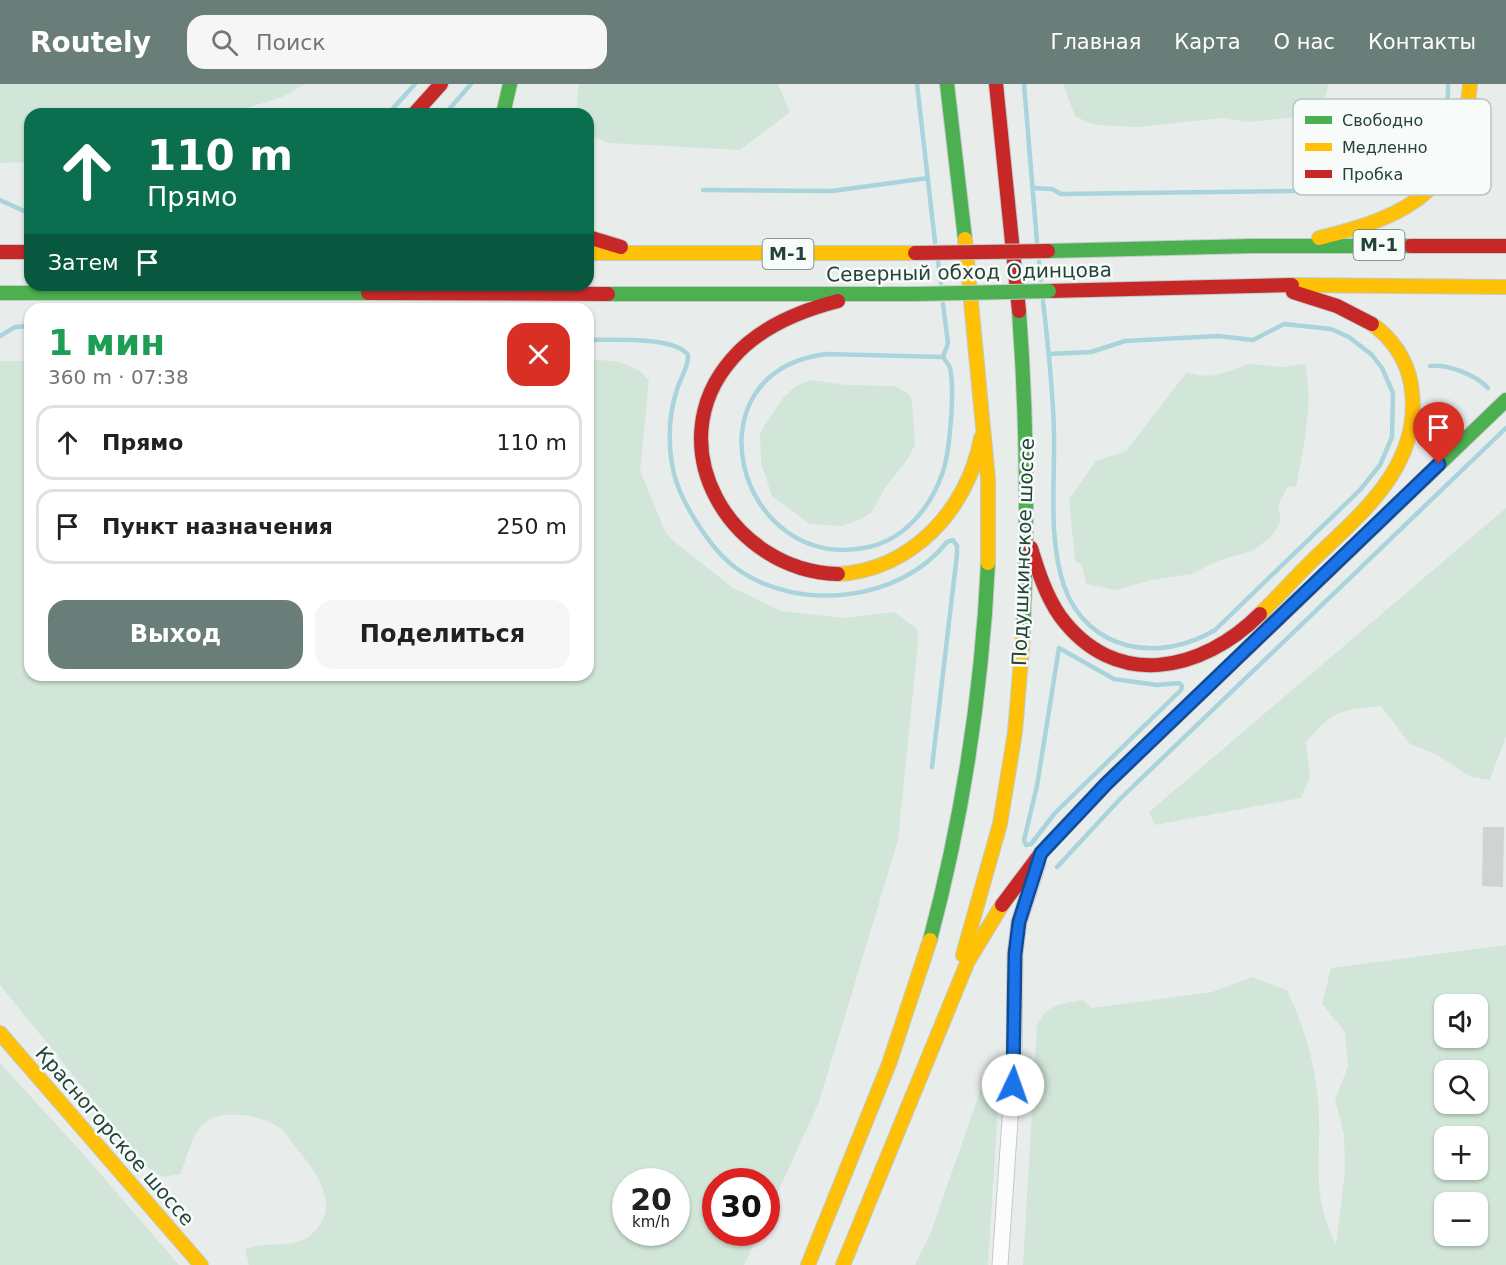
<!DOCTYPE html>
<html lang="ru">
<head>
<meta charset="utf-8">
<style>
  body { margin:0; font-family:"DejaVu Sans",sans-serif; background:#f6f6f6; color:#202124; height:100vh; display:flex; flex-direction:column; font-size:22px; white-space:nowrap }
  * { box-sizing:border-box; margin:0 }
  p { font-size:20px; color:#757577 }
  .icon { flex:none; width:33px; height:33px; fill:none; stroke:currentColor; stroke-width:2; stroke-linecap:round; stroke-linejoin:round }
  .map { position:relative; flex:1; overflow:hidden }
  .sheet { position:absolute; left:24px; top:219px; width:570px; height:378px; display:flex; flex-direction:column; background:#fff; border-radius:18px; box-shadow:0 2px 4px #0004 }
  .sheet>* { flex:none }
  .top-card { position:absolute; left:24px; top:24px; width:570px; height:183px; border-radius:18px; box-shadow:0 2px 4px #0004; background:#0b6e4f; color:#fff; overflow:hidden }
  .buttons { position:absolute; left:1434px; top:910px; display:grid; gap:12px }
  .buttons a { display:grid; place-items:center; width:54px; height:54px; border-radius:12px; background:#fff; box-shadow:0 2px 4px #0004; font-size:30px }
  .speed { position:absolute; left:612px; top:1084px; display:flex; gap:12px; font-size:30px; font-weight:700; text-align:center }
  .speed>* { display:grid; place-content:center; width:78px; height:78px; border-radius:50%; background:#fff; box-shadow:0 2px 4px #0004; line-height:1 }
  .speed small { font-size:15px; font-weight:400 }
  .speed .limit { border:9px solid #d22; background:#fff; color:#111 }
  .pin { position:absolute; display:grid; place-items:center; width:51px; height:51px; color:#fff; margin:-62px -26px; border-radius:50% 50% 50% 0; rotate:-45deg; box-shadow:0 0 6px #0007 }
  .pin .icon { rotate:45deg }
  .me { position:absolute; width:66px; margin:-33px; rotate:3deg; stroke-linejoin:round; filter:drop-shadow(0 0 4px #0008) }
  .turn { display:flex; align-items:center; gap:21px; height:126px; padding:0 24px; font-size:27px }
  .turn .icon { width:78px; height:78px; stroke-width:2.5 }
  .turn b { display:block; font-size:42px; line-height:51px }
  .then { display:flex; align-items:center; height:57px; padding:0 24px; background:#0003; gap:12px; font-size:22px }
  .round { display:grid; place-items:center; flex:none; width:63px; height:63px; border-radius:18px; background:#f6f6f6 }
  .summary { display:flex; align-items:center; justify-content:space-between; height:102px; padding:0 24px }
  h1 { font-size:36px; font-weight:700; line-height:45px; color:#1e9e55 }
  .cta { display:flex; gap:12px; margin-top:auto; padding:12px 24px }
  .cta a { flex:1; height:69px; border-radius:18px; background:#697e78; color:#fff; font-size:24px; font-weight:700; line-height:69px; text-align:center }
  .cta a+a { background:#f6f6f6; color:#202124 }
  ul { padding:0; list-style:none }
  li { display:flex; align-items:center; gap:18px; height:75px; margin:0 12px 9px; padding:0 12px; border:3px solid #e0e0e0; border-radius:18px }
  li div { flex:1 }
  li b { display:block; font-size:22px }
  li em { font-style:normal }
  header { display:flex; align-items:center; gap:36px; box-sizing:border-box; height:84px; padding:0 30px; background:#697e78; color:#fff }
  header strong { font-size:28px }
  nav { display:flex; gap:33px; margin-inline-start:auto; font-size:21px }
  .search { width:420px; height:54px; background:#f6f6f6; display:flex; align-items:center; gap:15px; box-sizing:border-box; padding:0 21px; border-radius:18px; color:#757577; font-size:22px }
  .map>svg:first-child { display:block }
  .green { fill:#d1e6d8; fill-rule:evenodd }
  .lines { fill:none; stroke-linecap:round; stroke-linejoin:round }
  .stream { stroke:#a9d4db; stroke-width:4.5 }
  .building { fill:#cfd4d2 }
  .street-casing { stroke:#c5cac8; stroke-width:17 }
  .fast-casing { stroke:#c3cbc8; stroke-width:16 }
  .slow-casing { stroke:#c3cbc8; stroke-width:16 }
  .jam-casing { stroke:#c3cbc8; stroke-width:16 }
  .street { stroke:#fcfcfc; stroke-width:15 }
  .fast { stroke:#4caf50; stroke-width:14 }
  .slow { stroke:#ffc107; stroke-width:14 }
  .jam { stroke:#c62828; stroke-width:14 }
  .fast-bridge-casing { stroke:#c3ccc9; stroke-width:16; stroke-linecap:butt }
  .jam-bridge-casing { stroke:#c3ccc9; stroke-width:16; stroke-linecap:butt }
  .fast-bridge { stroke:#4caf50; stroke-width:14 }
  .jam-bridge { stroke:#c62828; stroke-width:14 }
  .route-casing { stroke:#114b97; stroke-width:15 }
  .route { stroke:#1a73e8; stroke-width:10 }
  .labels { text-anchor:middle; stroke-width:5; stroke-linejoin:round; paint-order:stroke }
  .shield { fill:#f7fbf9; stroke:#637a73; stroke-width:1.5 }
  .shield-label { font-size:18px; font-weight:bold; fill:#24423a }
  .street-label { font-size:20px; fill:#24423a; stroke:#f7fbf9 }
  .key { fill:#f7fbf9; stroke:#b8c4c0; stroke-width:1.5 }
  .key-label { font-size:16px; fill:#24423a }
</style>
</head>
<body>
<header>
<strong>Routely</strong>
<div class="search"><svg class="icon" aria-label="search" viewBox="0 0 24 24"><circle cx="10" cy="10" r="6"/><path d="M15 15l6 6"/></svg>Поиск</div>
<nav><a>Главная</a><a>Карта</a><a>О нас</a><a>Контакты</a></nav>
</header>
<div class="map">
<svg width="1506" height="1181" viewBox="0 0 1506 1181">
  <rect width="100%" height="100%" fill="#e8edeb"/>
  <g class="green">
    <path d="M0 0H305L282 13 227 30H30V78L0 79Z"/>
    <path d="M579 0H778L790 28 740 66 609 59 588 51V30H576Z"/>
    <path d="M1063 0H1329L1322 23 1307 32 1248 38 1223 34 1138 43 1098 41 1087 38 1075 32Z"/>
    <path d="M588 276C613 276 632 277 649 296L640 387 666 449 676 459 733 504 781 527 844 534 894 528 917 545 918 558 898 756 819 1018 767 1132 766 1098H716V1149H759L744 1181H249L245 1165C268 1156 296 1167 314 1148 341 1121 317 1090 299 1067 293 1061 288 1051 282 1046 265 1032 226 1024 207 1037 191 1047 188 1074 180 1090L165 1093 151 1087 0 901V277H30V591H588ZM626 1098H676V1149H626Z"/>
    <path d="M1248 280 1282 283 1305 280C1314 319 1303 364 1296 403L1288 402 1278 421 1281 437 1271 453 1252 467 1220 476 1191 490 1152 496 1116 506 1086 500 1082 481 1075 477 1069 415 1096 377 1126 367 1187 288C1212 297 1224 288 1248 280Z"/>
    <path d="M810 296 848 301 895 302 909 310 912 317 915 361 907 376 885 404 871 429 857 437 841 442 810 440 772 412 761 379 760 350 764 342 784 313 796 302Z"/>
    <path d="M1506 424V652L1490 696 1471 693 1439 672 1410 660 1381 622C1340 626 1334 626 1306 658L1310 693 1301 714 1155 741 1149 728Z"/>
    <path d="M1506 861V1181H1023L1037 941C1046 920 1062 920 1083 916L1092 924 1212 908 1252 893 1287 906C1303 940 1315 978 1318 1017 1323 1072 1309 1107 1336 1161L1345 1088 1344 1051 1335 1016 1348 982 1345 948 1322 920 1331 884ZM1444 921H1478V954H1444ZM1444 987H1478V1020H1444ZM1444 1053H1478V1086H1444ZM1444 1119H1478V1152H1444Z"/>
    <path d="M0 979 85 1072 179 1181H0Z"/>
    <path d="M1000 991 988 1181H915L931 1148 984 996Z"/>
  </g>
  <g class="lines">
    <g class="stream">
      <path d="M917 0 935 158"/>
      <path d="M1024 0 1037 158"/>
      <path d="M388 30 415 0"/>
      <path d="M445 30 471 0"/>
      <path d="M1033 104 1052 105 1061 110 1375 106C1430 89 1449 56 1448 0"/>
      <path d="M703 106 832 107 928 94"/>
      <path d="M0 116 24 127H30"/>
      <path d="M938 178 941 199"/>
      <path d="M1039 178 1041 196"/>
      <path d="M1043 217C1048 260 1053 304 1054 348 1055 398 1048 454 1064 502 1088 569 1160 579 1215 546L1360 406 1380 381 1392 353 1393 309 1382 284 1372 271 1349 253 1331 245 1284 240 1253 256 1218 252 1125 257 1091 268 1049 270"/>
      <path d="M0 252 15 243 30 242"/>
      <path d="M588 256C611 256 674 252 688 271 689 283 679 296 676 309 668 334 668 364 674 390 682 420 711 466 736 484 797 529 900 518 947 458L953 456 957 462V470L932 683"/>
      <path d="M827 270 943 273C945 276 949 281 950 284 955 306 950 372 941 393 929 425 904 455 869 463 737 492 683 287 827 270Z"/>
      <path d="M943 273 948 259 943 220"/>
      <path d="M1430 282C1448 280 1476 291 1488 304"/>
      <path d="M1059 564 1114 595 1157 601 1179 599 1182 602 1181 606 1055 729 1031 760 1026 761 1024 756 1037 702Z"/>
      <path d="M1057 783 1121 714 1506 344"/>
    </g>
  </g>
  <path class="building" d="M1483 743H1504L1503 803 1482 802Z"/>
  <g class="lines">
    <g class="street-casing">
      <path id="street" d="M1000 1181 1014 978 1015 870 1019 838 1038 780"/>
    </g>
    <g class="fast-casing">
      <g id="fast">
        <path d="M947 0 965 155"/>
        <path d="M503 30 510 0"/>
        <path d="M1048 167 1252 162H1411"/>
        <path d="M0 209H368"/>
        <path d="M608 210H916"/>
        <path d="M1019 227C1027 335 1028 443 1023 552"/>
        <path d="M1352 464 1506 316"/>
        <path d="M930 856C963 732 982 607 988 479"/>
      </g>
    </g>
    <g class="slow-casing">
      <g id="slow">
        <path d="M1319 154C1414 131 1462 104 1470 0"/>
        <path d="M965 155 988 395V479"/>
        <path d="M588 169H915"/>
        <path d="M1292 201 1506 203"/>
        <path d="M838 490C912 486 968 425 981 354"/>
        <path d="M1260 530C1280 511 1298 490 1318 471 1368 424 1424 376 1411 300 1407 276 1392 254 1372 240"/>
        <path d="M963 871 1000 740 1015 648 1023 552"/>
        <path d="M0 949 201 1181"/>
        <path d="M808 1181 889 980 930 856"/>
        <path d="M843 1181 968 877 1002 821"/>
      </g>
    </g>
    <g class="jam-casing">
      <g id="jam">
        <path d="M996 0 1019 227"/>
        <path d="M414 30 441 0"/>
        <path d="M588 153 621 163"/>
        <path d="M1411 162H1506"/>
        <path d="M0 168H30"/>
        <path d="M1049 207 1292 201"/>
        <path d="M1293 208 1337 222 1372 240"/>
        <path d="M368 209 608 210"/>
        <path d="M838 217C799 227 759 243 732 275 656 362 731 487 838 490"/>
        <path d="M1031 464C1038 487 1046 512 1060 532 1115 607 1202 588 1260 530"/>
        <path d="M1002 821 1041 769 1107 699 1352 464"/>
      </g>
    </g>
    <use href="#street" class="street"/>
    <use href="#fast" class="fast"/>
    <use href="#slow" class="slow"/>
    <use href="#jam" class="jam"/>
    <g class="fast-bridge-casing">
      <path id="fast-bridge" d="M916 210 1049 207"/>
    </g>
    <g class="jam-bridge-casing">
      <path id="jam-bridge" d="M915 169 1048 167"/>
    </g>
    <use href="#fast-bridge" class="fast-bridge"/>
    <use href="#jam-bridge" class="jam-bridge"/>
  </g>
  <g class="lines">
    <g class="route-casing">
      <path id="route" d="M1013 1001 1015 870 1019 838 1041 769 1107 699 1439 380"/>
    </g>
    <use href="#route" class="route"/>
  </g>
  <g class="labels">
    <g class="shield">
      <rect x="1353.5" y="146" width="51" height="30" rx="4.5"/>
      <rect x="762.5" y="155" width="51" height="30" rx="4.5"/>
    </g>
    <g class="shield-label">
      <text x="1379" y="167">М-1</text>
      <text x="788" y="176">М-1</text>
    </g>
    <g class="street-label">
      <text transform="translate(969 188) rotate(-1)" y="7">Северный обход Одинцова</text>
      <text transform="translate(1023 468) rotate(-88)" y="7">Подушкинское шоссе</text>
      <text transform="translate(115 1052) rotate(49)" y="7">Красногорское шоссе</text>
    </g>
  </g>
  <rect x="1293" y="15" width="198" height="96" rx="9" class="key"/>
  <rect x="1305" y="32" width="27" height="8" fill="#4caf50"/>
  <rect x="1305" y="59" width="27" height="8" fill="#ffc107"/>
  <rect x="1305" y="86" width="27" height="8" fill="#c62828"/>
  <g class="key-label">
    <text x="1342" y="42">Свободно</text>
    <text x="1342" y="69">Медленно</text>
    <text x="1342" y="96">Пробка</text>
  </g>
</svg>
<div class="buttons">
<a><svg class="icon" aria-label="sound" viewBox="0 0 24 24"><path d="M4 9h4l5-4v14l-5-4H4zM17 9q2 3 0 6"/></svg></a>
<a><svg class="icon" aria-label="search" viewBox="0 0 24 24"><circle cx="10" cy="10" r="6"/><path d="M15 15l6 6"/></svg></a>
<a>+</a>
<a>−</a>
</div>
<div class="speed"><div>20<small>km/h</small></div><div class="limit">30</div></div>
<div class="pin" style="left:1439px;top:380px;background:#d93025"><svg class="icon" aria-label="arrive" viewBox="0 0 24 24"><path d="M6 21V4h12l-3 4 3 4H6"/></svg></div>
<svg class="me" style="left:1013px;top:1001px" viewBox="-20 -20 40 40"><circle r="19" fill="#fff"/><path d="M0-13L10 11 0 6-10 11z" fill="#1a73e8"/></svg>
<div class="top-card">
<div class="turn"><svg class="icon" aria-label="ahead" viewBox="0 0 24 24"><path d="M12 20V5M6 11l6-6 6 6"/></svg><div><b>110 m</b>Прямо</div></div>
<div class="then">Затем<svg class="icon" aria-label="arrive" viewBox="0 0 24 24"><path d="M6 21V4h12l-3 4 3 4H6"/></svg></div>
</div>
<section class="sheet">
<div class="summary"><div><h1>1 мин</h1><p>360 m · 07:38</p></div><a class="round" style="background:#d93025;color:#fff"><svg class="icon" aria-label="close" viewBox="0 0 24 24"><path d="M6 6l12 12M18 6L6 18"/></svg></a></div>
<ul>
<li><svg class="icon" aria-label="ahead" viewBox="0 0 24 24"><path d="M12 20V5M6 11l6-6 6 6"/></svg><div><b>Прямо</b></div><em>110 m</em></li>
<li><svg class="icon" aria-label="arrive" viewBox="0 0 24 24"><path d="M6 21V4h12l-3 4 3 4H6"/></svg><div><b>Пункт назначения</b></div><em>250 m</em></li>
</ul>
<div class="cta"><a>Выход</a><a>Поделиться</a></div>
</section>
</div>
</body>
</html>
